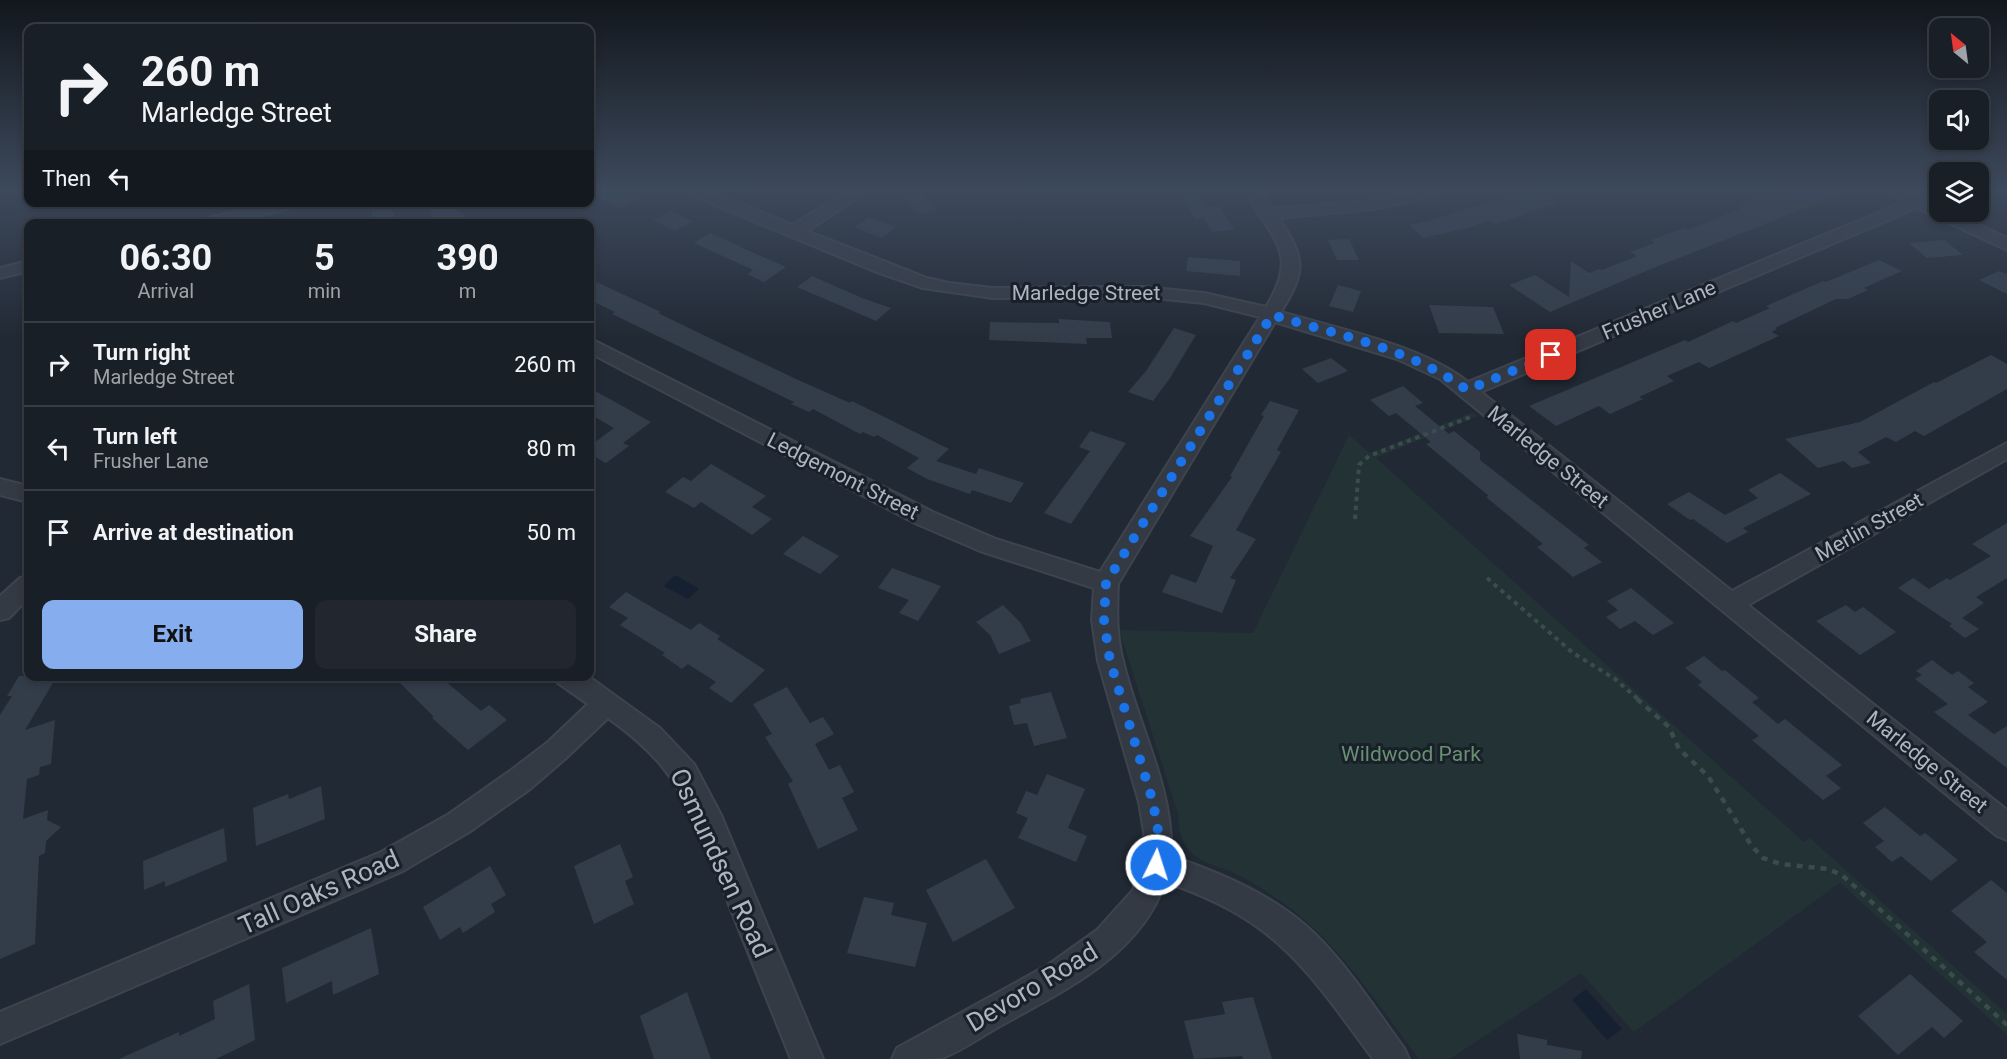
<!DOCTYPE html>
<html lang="en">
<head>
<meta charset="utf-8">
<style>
  body { margin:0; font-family:Roboto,sans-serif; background:#22272f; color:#f1f3f6; height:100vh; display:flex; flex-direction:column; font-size:22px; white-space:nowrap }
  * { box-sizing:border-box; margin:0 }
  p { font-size:20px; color:#9fa2a7 }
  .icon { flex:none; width:33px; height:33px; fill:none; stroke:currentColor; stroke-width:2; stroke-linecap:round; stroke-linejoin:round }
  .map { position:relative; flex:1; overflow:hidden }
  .panel { position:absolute; left:24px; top:219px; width:570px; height:462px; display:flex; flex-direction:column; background:#191f27; border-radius:12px; box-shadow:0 3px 9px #0003,0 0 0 2px #373d44 }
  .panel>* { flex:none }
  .hud { position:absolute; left:24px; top:24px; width:570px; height:183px; border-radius:12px; box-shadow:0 3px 9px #0003,0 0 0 2px #373d44; background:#191f27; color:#f1f3f6; overflow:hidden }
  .needle { width:39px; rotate:331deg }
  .controls { position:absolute; left:1929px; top:18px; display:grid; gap:12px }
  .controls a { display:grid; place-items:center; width:60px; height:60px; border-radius:12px; background:#191f27; box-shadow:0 3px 9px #0003,0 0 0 2px #373d44; font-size:30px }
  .pin { position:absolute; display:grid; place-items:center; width:51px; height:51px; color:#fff; margin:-26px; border-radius:12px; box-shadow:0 3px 9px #0006 }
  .me { position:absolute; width:66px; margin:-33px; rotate:4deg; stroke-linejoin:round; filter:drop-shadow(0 0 4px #0008) }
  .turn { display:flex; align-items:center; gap:21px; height:126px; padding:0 18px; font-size:27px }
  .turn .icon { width:78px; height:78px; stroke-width:2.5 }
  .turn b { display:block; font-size:42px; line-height:51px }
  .then { display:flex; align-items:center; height:57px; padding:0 18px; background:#0003; gap:12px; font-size:22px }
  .eta { display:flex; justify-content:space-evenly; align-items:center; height:102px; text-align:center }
  .eta b { font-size:36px; font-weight:700; line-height:42px }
  .primary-button { display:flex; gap:12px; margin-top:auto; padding:12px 18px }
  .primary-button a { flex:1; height:69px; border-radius:12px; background:#86aeee; color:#111; font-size:24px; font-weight:700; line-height:69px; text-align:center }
  .primary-button a+a { background:#22272f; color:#f1f3f6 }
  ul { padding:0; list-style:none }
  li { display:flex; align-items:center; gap:18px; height:84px; padding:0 18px; border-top:2px solid #373d44 }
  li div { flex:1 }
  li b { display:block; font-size:22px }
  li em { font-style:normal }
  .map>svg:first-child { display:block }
  .green { fill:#223235 }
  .water { fill:#152030 }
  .building { fill:#333d4a }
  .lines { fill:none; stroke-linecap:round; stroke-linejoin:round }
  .street-casing { stroke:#3d444e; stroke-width:4 }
  .path-far1 { stroke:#3b4c4d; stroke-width:4; stroke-dasharray:4.5 4.5; stroke-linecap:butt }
  .path { stroke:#3b4c4d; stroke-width:4.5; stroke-dasharray:6 6; stroke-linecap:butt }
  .street { fill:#343a44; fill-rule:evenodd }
  .route { stroke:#1a73e8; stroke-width:10; stroke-dasharray:0 18 }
  .labels { text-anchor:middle; stroke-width:6; stroke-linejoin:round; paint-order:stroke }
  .street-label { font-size:21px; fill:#aeb5c1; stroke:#192029 }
  .park-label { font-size:21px; fill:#688f71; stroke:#192029 }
  .near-street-label { font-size:26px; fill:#aeb5c1; stroke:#192029 }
</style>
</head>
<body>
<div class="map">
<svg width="2007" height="1059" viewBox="0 0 2007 1059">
  <rect width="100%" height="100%" fill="#212934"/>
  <path class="green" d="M1473 412 1478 416 1376 458 1804 842 1810 838 2007 1014V1035L1840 883 1634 1032 1581 973 1450 1059H1419C1376 1002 1336 938 1276 898 1263 889 1247 879 1232 872 1218 866 1198 862 1188 849 1180 839 1179 827 1178 814L1119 630 1253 633 1349 435 1370 453Z"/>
  <g class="water">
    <path d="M675 575 699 589 688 599 664 586Z"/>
    <path d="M1586 989 1622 1029 1607 1040 1572 1000Z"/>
  </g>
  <g class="building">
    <path d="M590 191H622L638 199 619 208 590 193Z"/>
    <path d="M1179 191H1196L1207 207 1220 206 1234 230 1212 232 1204 218 1195 219Z"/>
    <path d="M1524 191H1537L1557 203 1496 224 1489 220 1467 228 1423 238 1409 225 1432 220Z"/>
    <path d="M1801 191H1849L1651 269 1550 312 1509 285 1535 275 1569 297 1571 261 1589 273 1599 269 1602 270 1637 256 1630 252 1655 243 1651 240 1684 228 1688 230 1743 208 1737 205 1759 196 1762 198 1770 194 1780 199Z"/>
    <path d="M920 192 937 210 920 215 903 196Z"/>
    <path d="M426 202H446L475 224H440L432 217Z"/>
    <path d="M671 211 693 221 675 231 653 220Z"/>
    <path d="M869 217 896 227 882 238 855 227Z"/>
    <path d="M710 233 763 257 786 267 764 282 747 274 753 270 694 243Z"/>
    <path d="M1349 239 1359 260H1337L1328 240Z"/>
    <path d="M1944 240 1963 255 1927 258 1909 243Z"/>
    <path d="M1188 257 1240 261V276L1186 271Z"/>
    <path d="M1879 260 1902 271 1864 288 1868 290 1848 299H1836L1775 328 1777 329 1772 332 1779 336 1709 368 1699 362 1667 376 1674 381 1639 397 1643 399 1610 414 1599 406 1556 426 1529 406 1685 340 1688 342 1733 321 1736 323 1770 308 1766 306 1823 281 1826 282Z"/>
    <path d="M1999 271 2007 274V294L1979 280Z"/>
    <path d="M812 276 862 298 891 308 876 321 797 287Z"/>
    <path d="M590 279 661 312 658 313 718 342 796 379 850 403 852 401 949 449 936 461 976 474 979 468 1024 483 1011 503 972 490 970 494 927 479 907 468 919 458 877 435 874 437 863 432 860 434 813 409 809 412 791 404 794 402 612 314 615 312 590 300Z"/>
    <path d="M1338 285 1361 291 1353 312 1329 306Z"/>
    <path d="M1429 305 1493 307 1504 334 1439 333Z"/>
    <path d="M1059 319 1110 322 1112 338H1086L1087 344 989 340 990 322 1059 323Z"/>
    <path d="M1174 328 1196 335 1170 378 1153 401 1128 392 1146 371Z"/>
    <path d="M1991 355 2007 364V389L1924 436 1915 431 1896 442 1886 437 1858 452 1871 463 1852 468 1844 461 1818 468 1785 439 1860 422 1934 382 1936 383Z"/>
    <path d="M1331 358 1348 371 1318 383 1302 369Z"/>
    <path d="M1403 386 1423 403 1415 406 1449 434 1454 431 1480 452V460L1589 545 1584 548 1602 562 1573 577 1537 547 1543 544 1486 497 1489 496 1426 444 1431 442 1396 413 1389 416 1370 400Z"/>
    <path d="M590 388 651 422 623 443 629 446 606 463 590 454V446L614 428 590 414Z"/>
    <path d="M1270 401 1299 410 1277 450 1281 452 1236 530 1256 539 1230 578 1236 580 1222 613 1162 592 1171 574 1196 583 1213 546 1190 536 1232 477 1230 476 1264 416 1261 415Z"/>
    <path d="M1090 431 1126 443 1071 524 1044 513 1090 451 1079 447Z"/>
    <path d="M711 464 766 496 752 507 772 519 752 535 701 502 694 508 665 492 683 477 691 481Z"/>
    <path d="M1780 473 1811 494 1743 528 1748 532 1727 543 1693 519 1690 520 1667 504 1689 492 1725 515 1758 498 1748 490Z"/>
    <path d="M2007 523V578L1976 597 1984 603 1962 618 1979 629 1965 638 1949 626 1952 624 1898 588 1913 578 1929 589 1947 578 1950 580 1991 556 1972 544Z"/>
    <path d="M803 536 839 556 820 574 783 554Z"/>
    <path d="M892 568 941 586 918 621 899 613 909 600 878 588Z"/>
    <path d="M1631 588 1674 623 1653 635 1635 621 1620 629 1606 617 1618 610 1607 601Z"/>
    <path d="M626 592 691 630 699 623 720 636 717 639 765 670 731 703 709 688 716 682 688 664 682 669 662 655 665 653 620 625 628 618 609 607Z"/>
    <path d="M1003 605 1020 622 1031 641 999 654 990 635 976 622Z"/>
    <path d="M1846 605 1855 612 1863 607 1896 632 1860 655 1816 621Z"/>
    <path d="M1704 656 1722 671 1725 670 1759 698 1752 702 1778 724 1785 719 1842 765 1826 776 1841 788 1823 800 1752 740 1759 736 1698 685 1702 682 1685 668Z"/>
    <path d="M1932 660 1952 675 1958 671 1974 683 1968 687 1988 702 1968 715 1994 734 2007 726V768L1934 712 1948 704 1915 679 1922 675 1916 671Z"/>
    <path d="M19 676H57L25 730 55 720 51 764 40 767 39 775 27 779 23 819 48 810 47 820 61 827 46 841 45 853 39 856 35 944 0 959V715L12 696H7Z"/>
    <path d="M393 676H439L481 711 489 705 507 720 468 750 432 718 434 717Z"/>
    <path d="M787 687 810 723 823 717 834 734 815 744 829 770 840 765 854 792 842 798 858 830 818 849 788 784 793 781 765 737 772 734 753 704Z"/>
    <path d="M1051 692 1067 738 1034 746 1027 723 1014 725 1009 706 1021 703 1020 699Z"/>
    <path d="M1047 774 1085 789 1068 828 1087 836 1076 862 1018 838 1028 818 1016 813 1026 791 1037 795Z"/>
    <path d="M321 786 325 819 256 846 253 808 288 794 289 799Z"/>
    <path d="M1885 807 1920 836 1925 833 1958 860 1931 881 1901 856 1892 862 1875 847 1884 841 1863 823Z"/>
    <path d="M224 828 227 861 165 887V881L144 890 143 861Z"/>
    <path d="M620 844 633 877 625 881 634 904 594 924 574 866Z"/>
    <path d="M986 859 1015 908 953 942 926 890Z"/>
    <path d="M490 866 506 895 491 904 495 912 463 933 460 927 440 940 423 907Z"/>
    <path d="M1991 880 2007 893V980L1974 952 1987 942 1951 911Z"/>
    <path d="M864 897 894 903 891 915 927 923 915 967 847 953Z"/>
    <path d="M371 928 379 974 333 995 332 981 286 1003 282 968Z"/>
    <path d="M1910 974 1963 1021 1944 1038 1932 1027 1898 1055 1858 1016Z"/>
    <path d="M249 984 255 1040 216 1059H119L179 1032V1036L215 1019 213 1001Z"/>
    <path d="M687 992 711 1059H654L640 1016Z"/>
    <path d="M1253 997 1272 1059H1243L1242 1056 1194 1059 1184 1021 1225 1014 1222 1002Z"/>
    <path d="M1517 1034 1547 1040V1045L1582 1051 1581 1059H1520Z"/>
  </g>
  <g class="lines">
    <g class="street-casing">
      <g id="street">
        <path d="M687 191H708L793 225 847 191H865L863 194 807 231 927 278 949 283 993 288 1144 287 1204 293 1266 307C1301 251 1270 239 1246 191H1262L1273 209 1374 200 1418 191H1443L1441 194 1374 209 1279 218C1305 259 1307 269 1281 312 1339 329 1421 345 1468 382L1904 202 1889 194 1887 191H1907L1940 206V212H1951L2007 238V250L1917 208 1481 392 1732 591 2007 443V459L1748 605 2007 810V840L1997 836 1440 379 1397 359 1275 322 1118 584C1117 610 1116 635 1123 661 1138 726 1174 788 1171 856 1223 874 1276 896 1316 935 1350 969 1376 1010 1404 1048L1409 1059H1373C1307 969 1276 919 1165 882 1141 955 1065 990 1002 1025 982 1036 962 1051 942 1058 928 1059 906 1059 892 1059L897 1048 1048 965 1097 930 1133 890 1142 865 1144 832 1139 802 1098 661 1092 620 1094 588 980 551 917 524 590 353V340L597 342 933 512 996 539 1100 572 1260 317 1204 303 1144 297 993 298 923 288 874 271 689 194Z"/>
        <path d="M273 202H303L301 205 229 224H199L201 220Z"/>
        <path d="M371 202H387L395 224H378Z"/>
        <path d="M28 261V271L0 278V268Z"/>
        <path d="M0 479 28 486V502L0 495Z"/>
        <path d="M28 575V598L9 618 0 620V596L20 578Z"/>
        <path d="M555 676H588L660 728 694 764 721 815 823 1059H791L699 830C678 779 653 750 608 718L566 758 530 789 469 832 401 872 0 1044V1012L381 852 449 814 510 771 548 742 588 704 558 683Z"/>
      </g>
    </g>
    <g class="path-far1">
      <path d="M1355 519 1359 465 1369 456 1473 416"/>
      <path d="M1487 578 1573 653 1615 679 1639 700"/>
    </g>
    <path class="path" d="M1637 699 1669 727 1679 749 1708 776 1751 845 1763 858 1781 864 1828 869 1842 875 2007 1025"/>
    <use href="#street" class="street"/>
  </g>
  <linearGradient id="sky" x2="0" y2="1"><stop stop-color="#12171d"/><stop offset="0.56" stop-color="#3d495c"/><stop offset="1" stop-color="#3d495c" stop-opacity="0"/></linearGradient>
  <rect width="2007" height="339" fill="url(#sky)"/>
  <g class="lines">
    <path class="route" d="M1156 865 1158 831 1153 802 1110 661 1104 620 1106 583 1272 315C1338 335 1411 349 1467 390L1551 355"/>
  </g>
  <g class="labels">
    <g class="street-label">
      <text x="1086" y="300">Marledge Street</text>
      <text transform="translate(1659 310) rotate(-23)" y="7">Frusher Lane</text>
      <text transform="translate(1548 457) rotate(39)" y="7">Marledge Street</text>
      <text transform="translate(843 476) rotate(27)" y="7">Ledgemont Street</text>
      <text transform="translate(1869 527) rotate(-29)" y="7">Merlin Street</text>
      <text transform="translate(1927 762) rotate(39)" y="7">Marledge Street</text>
    </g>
    <g class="park-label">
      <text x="1411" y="761">Wildwood Park</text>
    </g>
    <g class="near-street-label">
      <text transform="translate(721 863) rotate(65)" y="9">Osmundsen Road</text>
      <text transform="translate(319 892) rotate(-24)" y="9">Tall Oaks Road</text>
      <text transform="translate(1032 987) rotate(-31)" y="9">Devoro Road</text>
    </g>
  </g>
</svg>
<div class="controls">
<a><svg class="needle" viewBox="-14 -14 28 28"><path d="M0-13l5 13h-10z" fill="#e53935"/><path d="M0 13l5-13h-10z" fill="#9fa2a7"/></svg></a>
<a><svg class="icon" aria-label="sound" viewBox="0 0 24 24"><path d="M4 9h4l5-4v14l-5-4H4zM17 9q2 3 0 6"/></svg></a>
<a><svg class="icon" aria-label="layers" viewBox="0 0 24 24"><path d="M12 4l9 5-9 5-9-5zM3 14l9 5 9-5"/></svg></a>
</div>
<div class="pin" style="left:1551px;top:355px;background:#d93025"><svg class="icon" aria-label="arrive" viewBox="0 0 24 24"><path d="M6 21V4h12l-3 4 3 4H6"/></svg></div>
<svg class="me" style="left:1156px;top:865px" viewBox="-20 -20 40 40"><circle r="17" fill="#1a73e8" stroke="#fff" stroke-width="3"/><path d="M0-11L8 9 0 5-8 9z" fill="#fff"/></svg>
<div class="hud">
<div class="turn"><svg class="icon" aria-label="right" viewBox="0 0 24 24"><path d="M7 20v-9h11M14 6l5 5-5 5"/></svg><div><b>260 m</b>Marledge Street</div></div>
<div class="then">Then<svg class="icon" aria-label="left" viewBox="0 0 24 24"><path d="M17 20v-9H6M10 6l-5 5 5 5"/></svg></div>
</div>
<section class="panel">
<div class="eta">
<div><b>06:30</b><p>Arrival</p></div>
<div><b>5</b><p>min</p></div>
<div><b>390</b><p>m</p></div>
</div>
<ul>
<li><svg class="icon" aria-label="right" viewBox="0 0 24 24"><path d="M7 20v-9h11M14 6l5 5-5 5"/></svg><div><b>Turn right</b><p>Marledge Street</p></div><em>260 m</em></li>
<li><svg class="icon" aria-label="left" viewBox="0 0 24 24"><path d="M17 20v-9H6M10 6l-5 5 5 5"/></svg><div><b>Turn left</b><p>Frusher Lane</p></div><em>80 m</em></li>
<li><svg class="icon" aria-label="arrive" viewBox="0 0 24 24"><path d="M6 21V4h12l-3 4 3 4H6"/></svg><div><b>Arrive at destination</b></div><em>50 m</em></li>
</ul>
<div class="primary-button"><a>Exit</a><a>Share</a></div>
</section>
</div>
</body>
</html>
